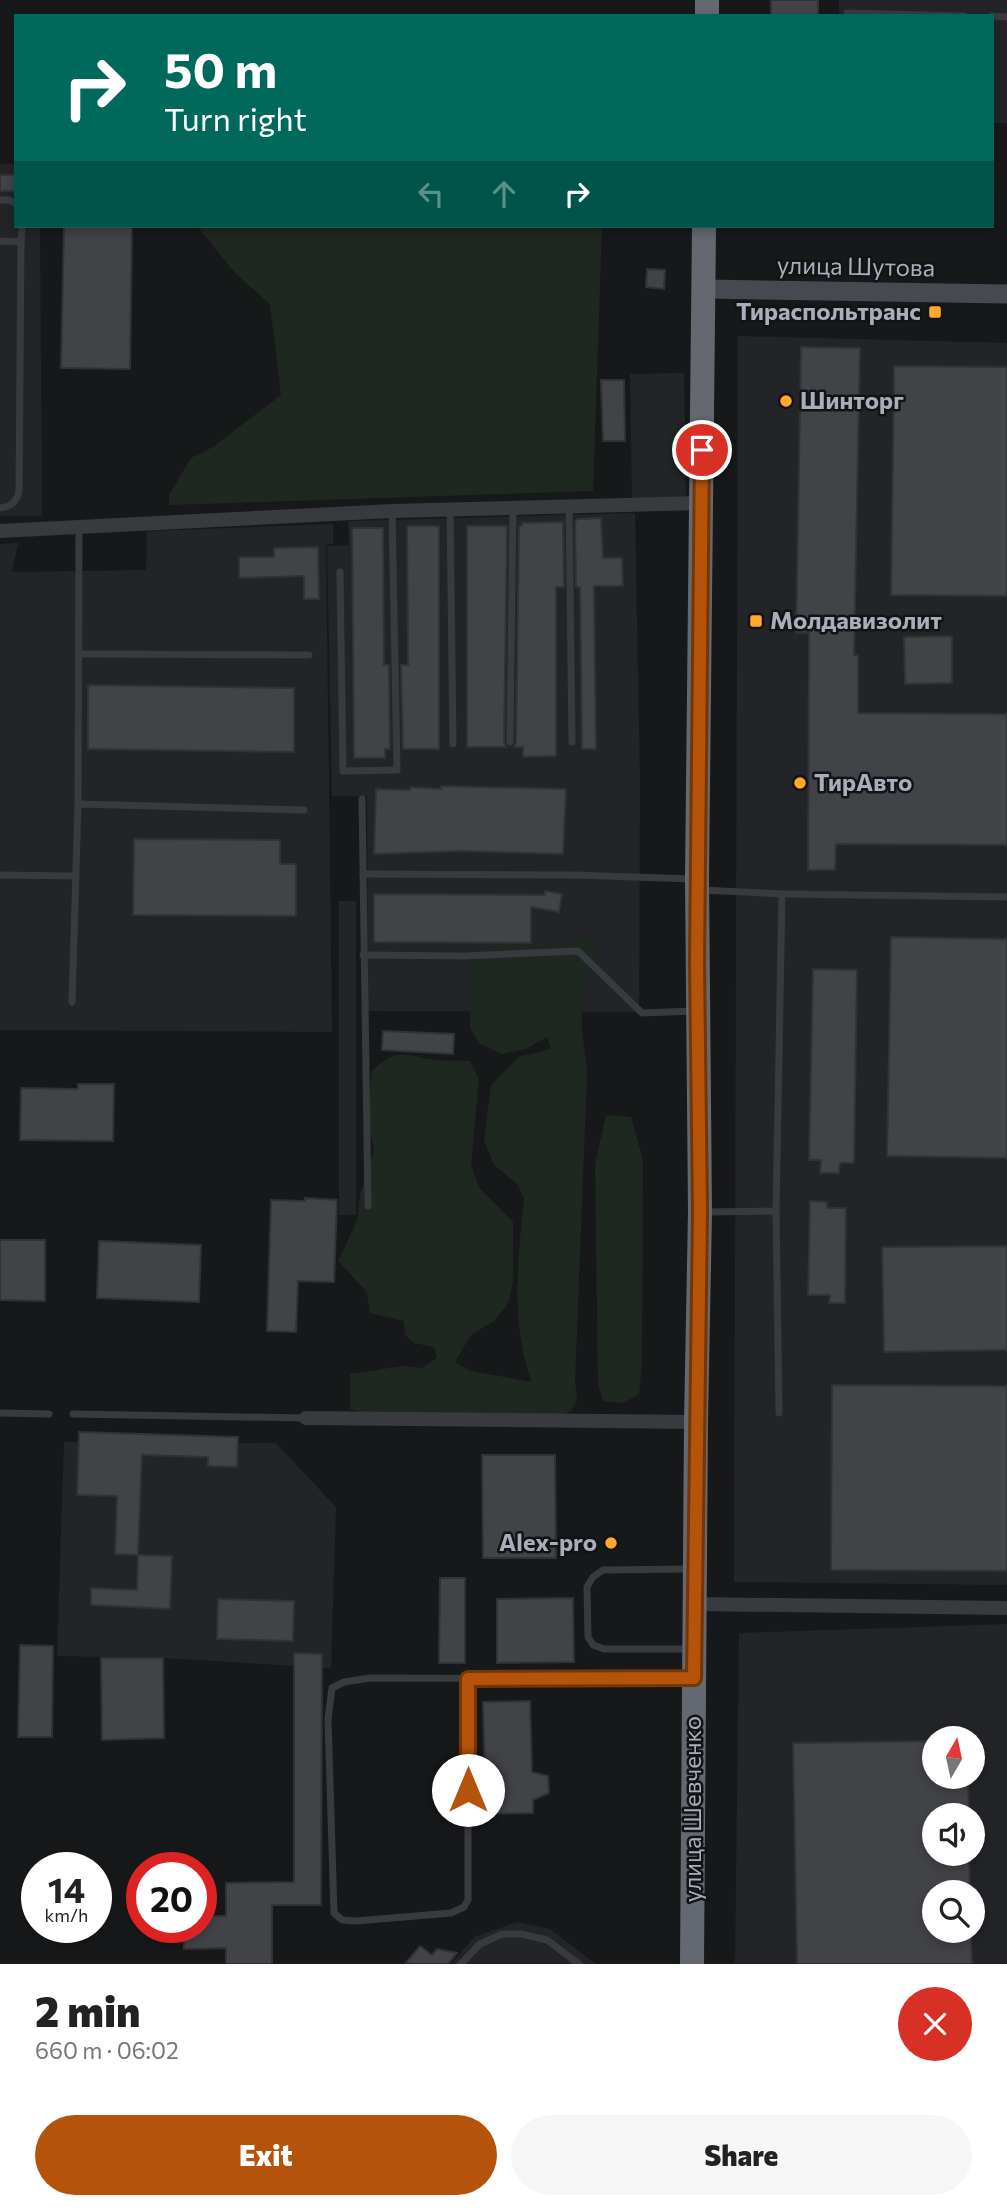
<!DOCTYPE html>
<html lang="en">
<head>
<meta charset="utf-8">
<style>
  body { margin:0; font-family:Commissioner,sans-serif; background:#f6f6f6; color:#222; height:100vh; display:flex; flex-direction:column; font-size:26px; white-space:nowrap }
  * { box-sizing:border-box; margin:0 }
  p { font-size:23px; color:#767676 }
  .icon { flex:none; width:38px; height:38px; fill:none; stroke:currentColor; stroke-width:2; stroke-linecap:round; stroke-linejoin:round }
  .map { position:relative; height:1964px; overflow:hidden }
  .drawer { display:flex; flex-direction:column; background:#fff; flex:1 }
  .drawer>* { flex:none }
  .top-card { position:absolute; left:14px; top:14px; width:980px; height:214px; border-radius:0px; box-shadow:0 4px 10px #0003; background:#00695c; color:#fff; overflow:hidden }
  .needle { width:46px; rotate:9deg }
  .controls { position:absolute; left:922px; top:1726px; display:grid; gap:14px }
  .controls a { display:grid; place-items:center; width:63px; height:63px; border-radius:50%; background:#fff; box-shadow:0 4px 10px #0003; font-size:35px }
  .speed { position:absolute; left:21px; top:1852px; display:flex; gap:14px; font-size:35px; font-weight:700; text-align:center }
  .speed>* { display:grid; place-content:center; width:91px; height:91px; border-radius:50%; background:#fff; box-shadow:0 4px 10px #0003; line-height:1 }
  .speed small { font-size:18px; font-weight:400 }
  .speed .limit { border:10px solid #d22; background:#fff; color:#111 }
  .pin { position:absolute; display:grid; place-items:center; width:60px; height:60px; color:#fff; margin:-30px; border:4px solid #fff; border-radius:50%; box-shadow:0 2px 7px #0007 }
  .me { position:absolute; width:77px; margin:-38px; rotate:0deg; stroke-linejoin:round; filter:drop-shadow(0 0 5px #0008) }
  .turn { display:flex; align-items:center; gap:24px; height:147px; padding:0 35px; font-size:32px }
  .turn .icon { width:91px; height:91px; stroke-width:2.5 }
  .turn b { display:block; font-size:49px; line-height:60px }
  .lanes { display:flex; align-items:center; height:66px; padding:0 35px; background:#0003; justify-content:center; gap:35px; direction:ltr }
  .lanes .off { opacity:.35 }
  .round { display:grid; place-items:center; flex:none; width:74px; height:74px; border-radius:37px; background:#f6f6f6 }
  .headline { display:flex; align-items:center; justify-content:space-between; height:119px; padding:0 35px }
  h1 { font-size:42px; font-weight:800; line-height:52px }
  .primary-button { display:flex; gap:14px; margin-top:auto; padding:14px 35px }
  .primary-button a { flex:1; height:80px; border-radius:42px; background:#b45309; color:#fff; font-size:28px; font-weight:800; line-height:80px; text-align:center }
  .primary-button a+a { background:#f6f6f6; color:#222 }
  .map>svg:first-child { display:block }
  .built { fill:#232427; fill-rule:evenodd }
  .green { fill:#1f2820 }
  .building { fill:#414347; stroke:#313236; stroke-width:2 }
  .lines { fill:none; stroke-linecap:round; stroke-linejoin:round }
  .lane { stroke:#383a3f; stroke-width:7 }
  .street { stroke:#383a3f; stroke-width:14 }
  .secondary { stroke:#46494f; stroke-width:19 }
  .highway { stroke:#646870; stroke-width:24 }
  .route-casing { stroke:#753606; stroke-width:18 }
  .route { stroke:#b45309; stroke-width:12 }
  .poi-dot { fill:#ffa82b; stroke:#121315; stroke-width:2.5 }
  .labels { text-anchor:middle; stroke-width:5; stroke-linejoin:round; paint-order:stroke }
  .street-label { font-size:24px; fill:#a9afba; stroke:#121315 }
  .poi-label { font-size:24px; font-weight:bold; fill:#a9afba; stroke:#121315; text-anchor:start }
</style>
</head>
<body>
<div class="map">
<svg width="1007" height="1964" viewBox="0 0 1007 1964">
  <rect width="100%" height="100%" fill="#17181a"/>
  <g class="built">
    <path d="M839 0H1007V123H992V16H839Z"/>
    <path d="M0 164H16V226H40L42 516H0Z"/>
    <path d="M738 336 1007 343V1585L734 1582Z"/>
    <path d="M684 373 686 498 632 499 630 374Z"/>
    <path d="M635 513 640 779 639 1012 368 1011 367 796H332L327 546 349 545 348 521Z"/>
    <path d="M333 524V544L326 545 332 1032 0 1030V544L18 543 12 572 146 570 147 531Z"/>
    <rect x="339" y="901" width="17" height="314"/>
    <path d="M64 1442 276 1443 336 1507 331 1668 163 1658 57 1656Z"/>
    <path d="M1007 1624V1964H735L739 1633ZM934 1738H973V1776H934ZM934 1815H973V1853H934ZM934 1892H973V1930H934Z"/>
    <path d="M517 1922 550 1929 596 1964H451L474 1937Z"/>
  </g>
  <g class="green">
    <path d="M197 226H602L593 491 169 505V495L191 458 213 447 281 395 270 304 236 274Z"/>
    <path d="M589 938 598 945C590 967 580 1008 582 1031 584 1046 586 1060 587 1075L575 1381 577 1399 571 1411 562 1415 370 1414 350 1409V1374L403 1366 422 1368 437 1358 434 1347 414 1343 405 1335 404 1321 370 1313 367 1292 338 1261 357 1221 360 1195 374 1150 367 1115 372 1071C399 1046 403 1056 435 1060 447 1061 459 1060 470 1061L479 1079 471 1165 479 1187 513 1222V1282L508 1304 494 1321 471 1335 455 1362 470 1371 532 1382C510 1326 518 1256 524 1197L517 1184 494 1165 484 1140 491 1085 519 1057 551 1049 547 1037 526 1049 502 1054 480 1044 470 1028 469 965 479 951 489 946 505 944 556 946Z"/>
    <path d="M606 1115 631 1117 643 1160 642 1363 639 1394 624 1403 603 1401 598 1385 595 1164Z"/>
  </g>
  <g class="building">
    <rect x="771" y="0" width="47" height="16"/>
    <rect x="0" y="175" width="16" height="16"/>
    <path d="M64 226H132L130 369 61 368Z"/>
    <path d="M647 269 665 270 664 289 646 287Z"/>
    <path d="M801 347 860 348 854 655H858V713L1007 714V845L836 844 835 870H808L809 633H796Z"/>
    <path d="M894 366 1007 367V596L891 595Z"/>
    <path d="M601 380H624L625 441H603Z"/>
    <path d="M601 518 603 558H622L623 586H594L596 749H582L580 587H576L575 522 577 519Z"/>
    <path d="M563 522 564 587H556V756L523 757V747H514L516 742 519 526H522V523Z"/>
    <path d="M407 526H439V749H403L401 665H408Z"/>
    <path d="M467 526H507L504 742 506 747H467Z"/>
    <path d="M352 528H383L384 665H389L390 749H385V758H354Z"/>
    <path d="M318 547 319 599H304V576L239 578V557H274V548Z"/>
    <path d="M952 636V683L905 684 904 637Z"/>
    <path d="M88 685 294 688V752L88 749Z"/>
    <path d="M441 786 566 789 563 854 461 851 374 854 376 789 410 790V787L441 789Z"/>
    <path d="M134 839 280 840V864H296V916L133 915Z"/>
    <path d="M545 891 562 894 559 912 531 907V943L374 942V894L545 895Z"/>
    <path d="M891 937 1007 939V1158L887 1156Z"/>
    <path d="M813 969 857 970 854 1163H840L839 1173H820L821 1160H809Z"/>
    <path d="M383 1031 454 1034 453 1054 382 1050Z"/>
    <path d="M78 1084H114L113 1141 20 1140 21 1088 78 1089Z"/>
    <path d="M305 1198 337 1200 334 1282 298 1281 296 1332 267 1331 271 1200 305 1201Z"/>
    <path d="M810 1201 827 1202V1208H846L845 1303H829L830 1295H808Z"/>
    <path d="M0 1240H45V1301L0 1300Z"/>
    <path d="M99 1241 201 1245 199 1302 97 1298Z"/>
    <path d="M1007 1246V1350L884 1352 882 1247Z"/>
    <path d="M832 1385 1007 1386V1571L831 1570Z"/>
    <path d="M79 1432 238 1437 237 1467 208 1466V1457L142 1455 138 1555 115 1554 117 1496 77 1495Z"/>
    <path d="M482 1455H555L556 1558H483Z"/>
    <path d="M138 1555 172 1556 170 1609 91 1605V1588L137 1590Z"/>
    <path d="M440 1578H465V1663H439Z"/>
    <path d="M573 1598 574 1662 497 1663V1599Z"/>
    <path d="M218 1599 294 1601 293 1641 217 1639Z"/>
    <path d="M20 1645 53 1646 52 1737H18Z"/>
    <path d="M294 1653 322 1654 321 1905H272V1964H226V1948L184 1949 183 1927H201V1916H226V1883L294 1882Z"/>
    <path d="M101 1658H163L164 1738 102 1740Z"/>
    <path d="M530 1701 532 1772 548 1776 549 1793 533 1800V1813L486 1814 483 1702Z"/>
    <path d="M934 1741V1776H968L969 1815H934V1853H969L970 1892H934V1930H971L972 1964H797L793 1743Z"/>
    <path d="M420 1946 432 1955 437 1949 457 1953 448 1964H405Z"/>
  </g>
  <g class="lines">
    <g class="lane">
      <path d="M847 13 964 16"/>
      <path d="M992 16 1007 17"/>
      <path d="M0 200H9L16 204"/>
      <path d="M0 241 21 242 22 226"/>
      <path d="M569 507 572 742"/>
      <path d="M0 508C11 507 16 502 19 492L21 242"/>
      <path d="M450 510 453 744"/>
      <path d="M340 572 343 771 397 770 392 511"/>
      <path d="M80 654 309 655"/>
      <path d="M510 742 513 508"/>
      <path d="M362 799 368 1206"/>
      <path d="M78 804 304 810"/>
      <path d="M363 874 574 875 693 879"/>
      <path d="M0 875 76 876"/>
      <path d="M701 890 782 894 776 1211 779 1413"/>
      <path d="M782 894 1007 897"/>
      <path d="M363 955 465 956 578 951 642 1013 694 1011"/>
      <path d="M72 1002 78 804 79 527"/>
      <path d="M705 1212 776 1211"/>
      <path d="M0 1413 49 1414"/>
      <path d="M73 1414 306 1418"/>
      <path d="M689 1649H604L593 1645 588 1637 587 1587 593 1577 603 1570 691 1569"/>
      <path d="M468 1679V1900L464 1907 451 1913 356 1921 342 1920 334 1913 328 1719 332 1688 344 1682 370 1678 690 1679"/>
      <path d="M461 1964 480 1944 502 1934H522L547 1940 579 1964"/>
    </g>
    <g class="street">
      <path d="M0 531 392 511 701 503"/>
      <path d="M306 1418 696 1422"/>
      <path d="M695 1604 1007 1608"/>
    </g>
    <path class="secondary" d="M704 289 1007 294"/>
    <g class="highway">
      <path d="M707 16V0"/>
      <path d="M692 1964 696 1422 700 1212 697 879 704 226"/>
    </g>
  </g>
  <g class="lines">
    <g class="route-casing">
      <path id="route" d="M468 1790V1679L694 1678 700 1212 697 963 702 450"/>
    </g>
    <use href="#route" class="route"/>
  </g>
  <g class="poi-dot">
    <rect x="928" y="305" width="14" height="14" rx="3.5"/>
    <circle cx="786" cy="401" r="7"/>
    <rect x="749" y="614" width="14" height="14" rx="3.5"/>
    <circle cx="800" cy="783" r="7"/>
    <circle cx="611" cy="1543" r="7"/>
  </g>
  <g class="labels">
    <g class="street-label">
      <text transform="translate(856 267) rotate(1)" y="8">улица Шутова</text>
      <text transform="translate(693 1809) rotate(-90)" y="8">улица Шевченко</text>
    </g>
    <g class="poi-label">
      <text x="921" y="320" text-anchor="end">Тираспольтранс</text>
      <text x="800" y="409">Шинторг</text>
      <text x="770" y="629">Молдавизолит</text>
      <text x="814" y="791">ТирАвто</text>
      <text x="597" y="1551" text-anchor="end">Alex-pro</text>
    </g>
  </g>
</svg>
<div class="controls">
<a><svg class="needle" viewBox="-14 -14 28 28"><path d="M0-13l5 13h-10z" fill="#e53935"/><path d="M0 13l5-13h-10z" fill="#767676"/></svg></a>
<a><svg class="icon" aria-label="sound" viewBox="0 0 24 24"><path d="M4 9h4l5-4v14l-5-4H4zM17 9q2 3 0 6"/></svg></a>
<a><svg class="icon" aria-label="search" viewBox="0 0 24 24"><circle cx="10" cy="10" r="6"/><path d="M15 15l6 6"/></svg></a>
</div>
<div class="speed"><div>14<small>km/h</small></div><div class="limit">20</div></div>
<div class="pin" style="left:702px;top:450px;background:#d93025"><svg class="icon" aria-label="arrive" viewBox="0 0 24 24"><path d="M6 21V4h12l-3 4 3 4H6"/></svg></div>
<svg class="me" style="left:468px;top:1790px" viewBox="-20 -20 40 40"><circle r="19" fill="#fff"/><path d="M0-13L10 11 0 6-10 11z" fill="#b45309"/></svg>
<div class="top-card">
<div class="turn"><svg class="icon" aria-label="right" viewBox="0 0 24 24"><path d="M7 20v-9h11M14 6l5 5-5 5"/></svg><div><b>50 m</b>Turn right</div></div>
<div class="lanes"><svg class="icon off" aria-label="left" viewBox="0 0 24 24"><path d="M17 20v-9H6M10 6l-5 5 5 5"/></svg><svg class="icon off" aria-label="ahead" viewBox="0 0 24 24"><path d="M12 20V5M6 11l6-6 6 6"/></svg><svg class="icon" aria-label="right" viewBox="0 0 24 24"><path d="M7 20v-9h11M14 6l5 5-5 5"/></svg></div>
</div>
</div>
<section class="drawer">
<div class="headline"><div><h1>2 min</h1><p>660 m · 06:02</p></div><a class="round" style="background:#d93025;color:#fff"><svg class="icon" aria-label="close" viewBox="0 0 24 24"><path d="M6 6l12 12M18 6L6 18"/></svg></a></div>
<div class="primary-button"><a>Exit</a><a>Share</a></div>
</section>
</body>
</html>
